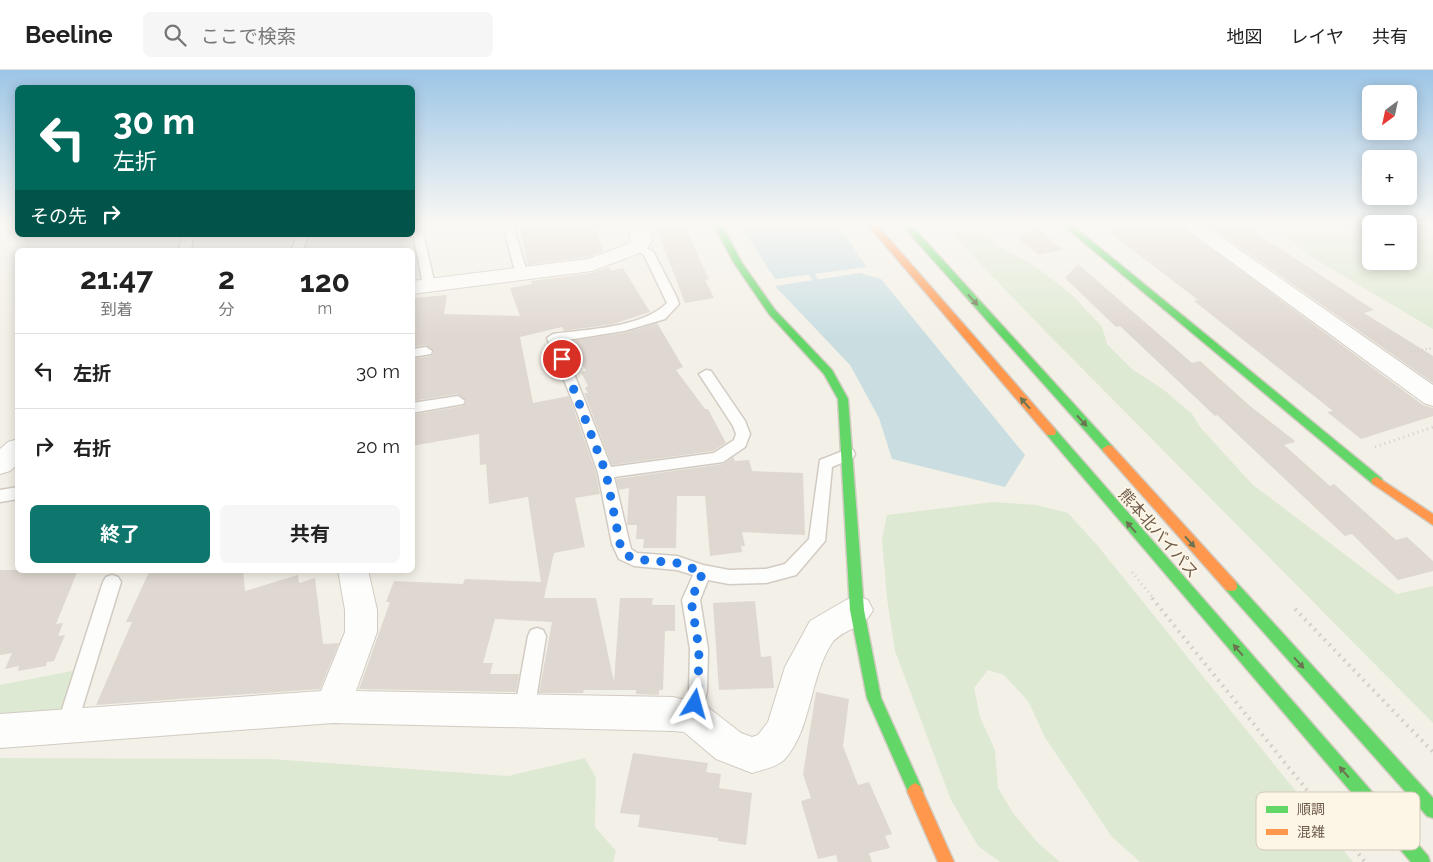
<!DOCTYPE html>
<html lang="ja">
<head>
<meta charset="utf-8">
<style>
  body { margin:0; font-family:Raleway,"Noto Sans JP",sans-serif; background:#f6f6f6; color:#222; height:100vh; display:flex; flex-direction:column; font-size:19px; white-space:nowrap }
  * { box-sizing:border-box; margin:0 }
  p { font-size:16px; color:#767676 }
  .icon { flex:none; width:28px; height:28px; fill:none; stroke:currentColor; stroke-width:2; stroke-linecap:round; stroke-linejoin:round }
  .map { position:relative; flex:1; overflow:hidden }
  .drawer { position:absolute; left:15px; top:178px; width:400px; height:325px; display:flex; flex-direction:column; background:#fff; border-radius:8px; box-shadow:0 2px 12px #0003 }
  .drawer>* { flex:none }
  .top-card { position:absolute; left:15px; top:15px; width:400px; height:152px; border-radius:8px; box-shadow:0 2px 12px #0003; background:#00695c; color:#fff; overflow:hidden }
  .needle { width:32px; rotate:213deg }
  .controls { position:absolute; left:1362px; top:15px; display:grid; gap:10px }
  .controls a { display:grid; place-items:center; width:55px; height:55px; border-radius:8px; background:#fff; box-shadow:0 2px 12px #0003; font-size:25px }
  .pin { position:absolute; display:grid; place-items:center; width:42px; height:42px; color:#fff; margin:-21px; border:2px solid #fff; border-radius:50%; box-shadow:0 1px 5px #0007 }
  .me { position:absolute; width:55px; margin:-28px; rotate:8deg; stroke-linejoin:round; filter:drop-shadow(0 0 4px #0008) }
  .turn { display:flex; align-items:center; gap:18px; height:105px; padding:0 15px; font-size:22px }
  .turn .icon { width:65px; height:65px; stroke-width:2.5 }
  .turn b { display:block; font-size:35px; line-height:42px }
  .then { display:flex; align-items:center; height:48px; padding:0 15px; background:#0003; gap:10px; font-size:19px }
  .eta { display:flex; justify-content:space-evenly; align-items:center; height:85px; text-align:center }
  .eta b { font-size:30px; font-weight:700; line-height:35px }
  .cta { display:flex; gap:10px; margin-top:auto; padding:10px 15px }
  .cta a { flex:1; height:58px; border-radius:8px; background:#0f766e; color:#fff; font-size:20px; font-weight:700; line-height:58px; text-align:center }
  .cta a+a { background:#f6f6f6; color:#222 }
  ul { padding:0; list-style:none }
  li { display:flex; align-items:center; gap:15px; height:75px; padding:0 15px; border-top:1px solid #e0e0e0 }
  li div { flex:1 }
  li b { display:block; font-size:19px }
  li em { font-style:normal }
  header { display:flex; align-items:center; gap:30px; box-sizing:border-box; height:70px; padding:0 25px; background:#fff; border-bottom:1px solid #e0e0e0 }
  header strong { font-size:24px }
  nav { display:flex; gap:28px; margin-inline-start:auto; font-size:18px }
  .search { width:350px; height:45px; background:#f6f6f6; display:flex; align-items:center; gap:12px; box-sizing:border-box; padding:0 18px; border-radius:8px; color:#767676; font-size:19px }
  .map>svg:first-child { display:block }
  .green { fill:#dee9d3 }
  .water { fill:#cadee2 }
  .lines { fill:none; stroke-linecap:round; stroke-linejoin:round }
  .stream { fill:#cadee2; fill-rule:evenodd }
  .building { fill:#dfd8d0 }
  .lane-casing { stroke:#d2cbc3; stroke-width:3 }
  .street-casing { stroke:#d2cbc3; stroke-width:2 }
  .fast-casing { stroke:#d3ccc3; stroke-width:3 }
  .slow-casing { stroke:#d3ccc3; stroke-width:3 }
  .path-far2 { stroke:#d5cfc9; stroke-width:2.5; stroke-dasharray:1 3; stroke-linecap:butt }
  .path-far1 { stroke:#d5cfc9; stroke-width:3; stroke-dasharray:1 4; stroke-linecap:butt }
  .path { stroke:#d5cfc9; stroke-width:4; stroke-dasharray:2 5; stroke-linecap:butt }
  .lane { fill:#fdfdfb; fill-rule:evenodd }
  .street { fill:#fdfdfb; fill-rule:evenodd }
  .fast { fill:#63d668; fill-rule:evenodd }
  .slow { fill:#ff974d; fill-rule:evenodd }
  .oneway { fill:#6b7351 }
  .route { stroke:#1a73e8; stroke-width:9; stroke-dasharray:0 16.2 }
  .labels { text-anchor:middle; stroke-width:4; stroke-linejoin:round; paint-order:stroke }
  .street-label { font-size:16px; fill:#6d5a4b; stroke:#fdf6e6 }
  .key { fill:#fdf6e6; stroke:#d2c7b8; stroke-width:1 }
  .key-label { font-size:14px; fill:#6d5a4b }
</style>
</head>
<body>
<header>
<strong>Beeline</strong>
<div class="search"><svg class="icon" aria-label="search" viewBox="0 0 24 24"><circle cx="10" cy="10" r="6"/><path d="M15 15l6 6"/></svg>ここで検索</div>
<nav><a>地図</a><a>レイヤ</a><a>共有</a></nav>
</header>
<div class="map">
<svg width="1433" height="792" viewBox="0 0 1433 792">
  <rect width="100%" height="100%" fill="#f3f0e7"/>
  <g class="green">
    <path d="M943 155H974L998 176 1035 196 1071 224 1102 257 1107 274 1132 299 1164 320 1192 344 1200 357 1252 414 1397 524 1433 516V653L1046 262Z"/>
    <path d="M1273 155H1371V191H1409V155H1433V259L1310 186Z"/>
    <path d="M993 432 1036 435 1068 443 1097 475 1353 792H1140L1112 767 1046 669 1028 631 1004 605 988 600 974 618 980 647 995 680 998 718 1013 743 1038 773 1060 792H1000L978 776 951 730 895 581 887 528 882 469 887 445Z"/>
    <path d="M77 600 64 634 54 646 0 650V615Z"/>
    <path d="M0 688 271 689 508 706 585 688 596 708 595 757 616 781 613 792H0Z"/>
  </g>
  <g class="water">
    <path d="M740 155H838L867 197 775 209Z"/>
    <path d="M860 203 881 209 1025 385 1005 417 892 389 879 348 850 295 775 216Z"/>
  </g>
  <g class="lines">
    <path class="stream" d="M806 193 809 195 825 220 824 221H820L819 220 803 195Z"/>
  </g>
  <g class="building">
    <path d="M537 155H547L548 160 593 155 603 181 588 187 528 195 520 158Z"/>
    <path d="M655 155H684L709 209 705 210 714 228 685 233Z"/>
    <path d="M1136 155H1179L1423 335 1433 338V346L1361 369 1327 342 1333 341 1194 231 1198 230 1108 161Z"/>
    <path d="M1208 155H1244L1374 240 1364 243 1433 286V313Z"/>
    <path d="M1038 158 1063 180 1038 185 1017 167Z"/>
    <path d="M1078 194 1192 293 1200 291 1250 336 1295 371V372L1284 375 1330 416 1334 414 1396 470 1407 467 1433 491V501L1398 510 1352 464 1345 466 1217 345 1215 346 1120 256 1116 257 1065 208Z"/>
    <path d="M609 197 610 201 623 198 650 242 613 254 564 261 562 257 520 267 533 333 569 326 596 403 600 424 575 428 585 477 554 483 544 528H596L614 612 620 528H653L652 535H675V561H665L663 620H659V625L636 624V620H584L583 623H539L552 552 495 549 483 593H493L490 604H519L516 622 359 619 390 532H386L394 511 463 514 465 509 541 512 528 427 489 434 486 394 480 395 479 364 412 376V345L463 336 467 331 458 324 412 331V289L431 286 434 282 426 275 412 277V228L447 225 444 244 520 246 510 218 532 214 531 211 592 203Z"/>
    <path d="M657 253 683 297 676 300 705 339H708L726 373 713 381 612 395 584 323H588L585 318 588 316 581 302 586 301 570 271 624 263Z"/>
    <path d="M733 387 735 391 749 390 752 401 803 403 805 465 742 462 745 476H741L742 482 710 486 705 426H677L676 478H643L644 469H636L637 455H627L629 418 619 420 616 409 723 394Z"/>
    <path d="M0 500H78L56 554 63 553 58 566 65 565 54 591 47 592 46 596 18 601 19 596 5 599 12 583 0 585Z"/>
    <path d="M150 500H243L245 521 298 505 299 513 315 508 323 574 339 573 320 619 96 635 132 552H126Z"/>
    <path d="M755 531 761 587 771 586 774 618 719 620 713 533Z"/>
    <path d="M816 622 849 629 843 676 858 715 869 712 892 764 885 766 890 778 869 783 872 792H838L836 785 818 789 801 731 811 728 803 704Z"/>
    <path d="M633 683 708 693 706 702 721 704 719 718 752 723 746 775 718 771V768L638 757 640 745 620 743Z"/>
  </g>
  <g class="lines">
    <g class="lane-casing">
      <g id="lane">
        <path d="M503 155H513L528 205 526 207H518L516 205Z"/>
        <path d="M418 160 423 163 435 215 429 219 423 215 413 163Z"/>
        <path d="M183 165H193L191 180H179Z"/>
        <path d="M298 165H308L303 180H291Z"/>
        <path d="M638 174 653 181 677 228 679 234 665 249 624 261 561 271 611 397 714 383 734 370 736 364 733 356 699 304 706 300 711 301 745 351 750 364 745 377 723 392 614 407 631 479 637 483 677 486 703 495 729 500 766 499 785 494 809 469 820 390 848 379 853 380 855 384 853 388 832 397 825 471 796 505 766 513 729 514 708 510 700 530 708 579 707 621 699 653 692 656 685 653 682 647 689 621 690 579 682 530 693 505 677 500 634 496 619 489 612 474 598 403 577 342 547 268 553 264C587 259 642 258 667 233L644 185 632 177Z"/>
        <path d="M426 277 432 281 431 284 412 287V279Z"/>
        <path d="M458 326 465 331 463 334 412 343V333Z"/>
        <path d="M18 417V429L0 432V420Z"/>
        <path d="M112 505 118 507 121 512 77 655 74 662 67 664 60 662 57 655 103 512 106 507Z"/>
        <path d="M537 558 543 560 546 566 534 643 531 649 524 652 517 649 514 643 528 566 531 560Z"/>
      </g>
    </g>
    <g class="street-casing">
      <g id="street">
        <path d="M629 155H649L652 171 645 181 592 201 412 224V211L588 189 631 173Z"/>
        <path d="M1181 155H1204L1433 315V336L1424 333Z"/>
        <path d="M18 369V394L10 401 0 404V379L8 372Z"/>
        <path d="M338 500H368L377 540V562L356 621 673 627 705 635 741 663 752 667 758 665 768 652 785 597 810 551 846 530 857 526 868 530 873 540C864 559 842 559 832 573 809 608 812 660 784 690 777 697 761 700 752 703L716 689 684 662 673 661 333 653 0 678V644L321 621 345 562V540Z"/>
      </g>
    </g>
    <g class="fast-casing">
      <g id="fast">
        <path d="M714 155H722L742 193 775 240 832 300 848 329 864 540 881 628 923 721 920 726 915 729 910 726 867 628 850 540 838 329 824 304 769 244 734 193Z"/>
        <path d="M902 155H911L1112 376 1114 379 1112 382H1104Z"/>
        <path d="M1063 155H1072L1381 408 1383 411 1381 414H1373Z"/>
        <path d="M1051 358 1055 359 1428 786 1430 792H1411L1047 365 1046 362 1047 359Z"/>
        <path d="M1231 511 1236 512 1433 728V748L1427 746 1226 520 1225 516 1226 512Z"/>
      </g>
    </g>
    <g class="slow-casing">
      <g id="slow">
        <path d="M868 155H877L1055 359 1056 362 1055 365H1047Z"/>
        <path d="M1108 375 1112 376 1236 512 1237 516 1236 520 1231 521 1226 520 1104 382 1102 379Z"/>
        <path d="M1377 407 1433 444V455L1373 414 1371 411 1373 408Z"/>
        <path d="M915 713 920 716 954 792H938L907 721 910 716Z"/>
      </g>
    </g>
    <path class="path-far2" d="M1410 282 1433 278"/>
    <g class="path-far1">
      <path d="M1375 377 1433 357"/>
      <path d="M1132 502 1154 529"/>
    </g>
    <g class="path">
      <path d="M1152 528 1365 792"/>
      <path d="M1295 539 1433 682"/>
    </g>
    <use href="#lane" class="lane"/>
    <use href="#street" class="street"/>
    <use href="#fast" class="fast"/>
    <use href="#slow" class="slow"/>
  </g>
  <defs><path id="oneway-solid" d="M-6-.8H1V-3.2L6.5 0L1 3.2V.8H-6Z" transform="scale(1.25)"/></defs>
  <g class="oneway">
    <use href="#oneway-solid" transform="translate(973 230) rotate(48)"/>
    <use href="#oneway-solid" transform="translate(1025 333) rotate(-131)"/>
    <use href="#oneway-solid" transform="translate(1082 351) rotate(48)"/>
    <use href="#oneway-solid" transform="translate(1131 457) rotate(-131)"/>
    <use href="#oneway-solid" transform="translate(1190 472) rotate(48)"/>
    <use href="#oneway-solid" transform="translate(1238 580) rotate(-131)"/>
    <use href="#oneway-solid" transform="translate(1299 593) rotate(48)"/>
    <use href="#oneway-solid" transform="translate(1344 702) rotate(-131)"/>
  </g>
  <linearGradient id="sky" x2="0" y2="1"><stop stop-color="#9cc5e6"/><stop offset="0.58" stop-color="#faf8f4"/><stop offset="1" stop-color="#faf8f4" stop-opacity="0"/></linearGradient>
  <rect width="1433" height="266" fill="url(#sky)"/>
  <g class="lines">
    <path class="route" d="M562 289 606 403 620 474 625 484 634 489 677 493 703 502 691 530 699 579 698 621 695 634"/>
  </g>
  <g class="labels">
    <g class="street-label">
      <text transform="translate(1159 463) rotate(49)" y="6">熊本北バイパス</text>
    </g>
  </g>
  <rect x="1256" y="722" width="164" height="58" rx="8" class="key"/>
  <rect x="1266" y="736" width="22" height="7" fill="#63d668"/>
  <rect x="1266" y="759" width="22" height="6" fill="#ff974d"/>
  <g class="key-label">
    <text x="1297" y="744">順調</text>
    <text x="1297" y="767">混雑</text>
  </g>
</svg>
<div class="controls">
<a><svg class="needle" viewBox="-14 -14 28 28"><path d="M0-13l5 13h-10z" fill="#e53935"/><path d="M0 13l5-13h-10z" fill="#767676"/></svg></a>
<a>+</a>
<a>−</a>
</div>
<div class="pin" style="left:562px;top:289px;background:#d93025"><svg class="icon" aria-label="arrive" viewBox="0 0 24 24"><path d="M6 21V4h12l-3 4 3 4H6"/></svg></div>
<svg class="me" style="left:695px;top:634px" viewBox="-20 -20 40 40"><path d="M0-17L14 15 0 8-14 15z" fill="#1a73e8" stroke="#fff" stroke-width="4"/></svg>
<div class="top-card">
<div class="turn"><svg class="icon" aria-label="left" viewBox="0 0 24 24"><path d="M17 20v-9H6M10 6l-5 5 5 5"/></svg><div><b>30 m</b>左折</div></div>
<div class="then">その先<svg class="icon" aria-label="right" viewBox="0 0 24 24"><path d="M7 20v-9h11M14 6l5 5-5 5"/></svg></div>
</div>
<section class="drawer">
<div class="eta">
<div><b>21:47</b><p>到着</p></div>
<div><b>2</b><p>分</p></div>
<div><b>120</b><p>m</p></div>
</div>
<ul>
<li><svg class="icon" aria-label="left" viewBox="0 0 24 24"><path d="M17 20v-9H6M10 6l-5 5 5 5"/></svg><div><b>左折</b></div><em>30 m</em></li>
<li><svg class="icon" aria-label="right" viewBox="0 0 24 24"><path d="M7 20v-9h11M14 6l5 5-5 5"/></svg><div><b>右折</b></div><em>20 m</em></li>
</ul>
<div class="cta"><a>終了</a><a>共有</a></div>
</section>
</div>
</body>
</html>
